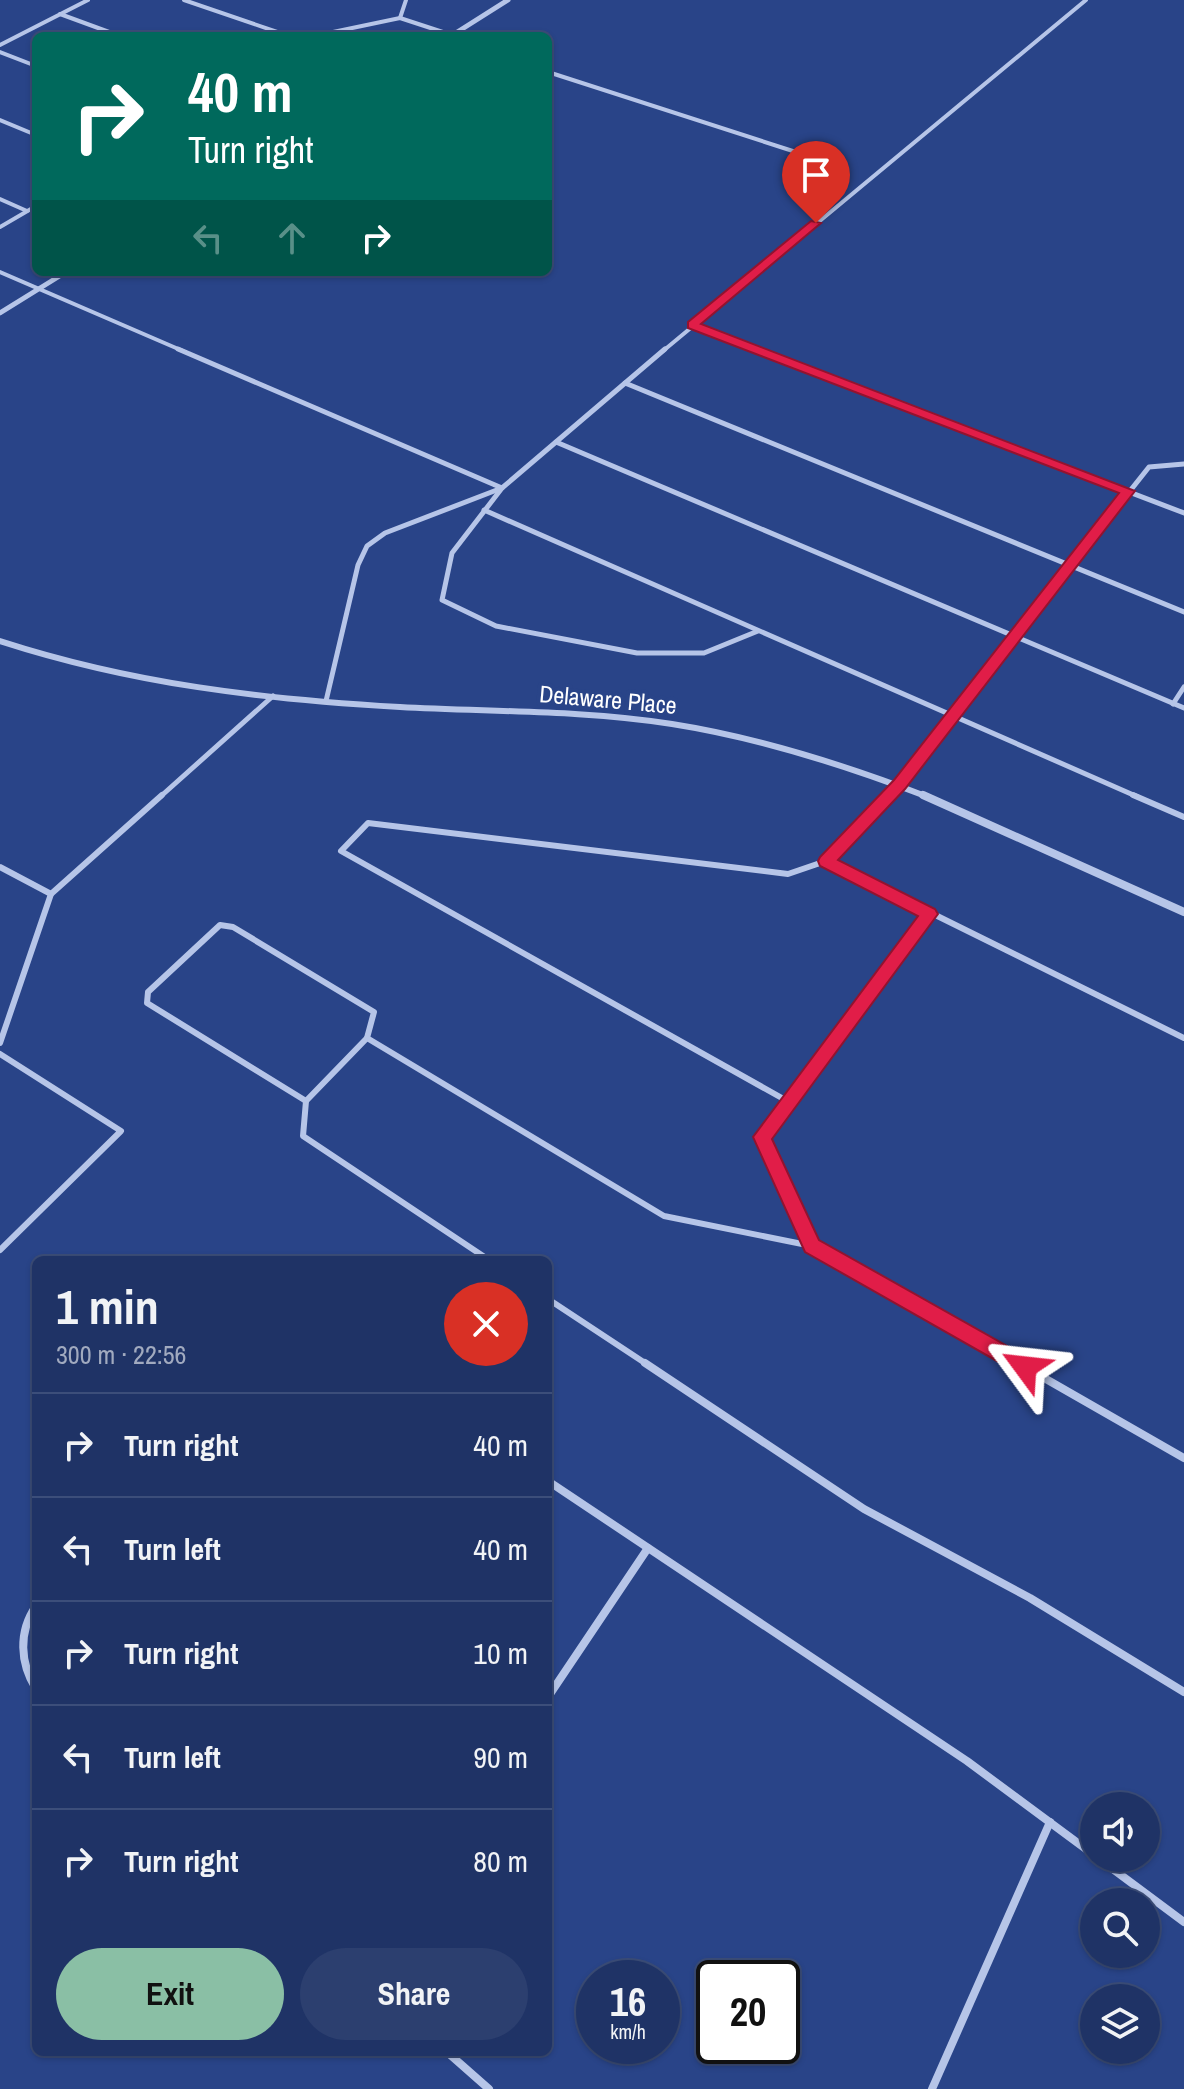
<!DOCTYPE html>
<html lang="en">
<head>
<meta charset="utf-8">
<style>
  body { margin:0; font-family:"Archivo Narrow",sans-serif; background:#2c3f6f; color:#f1f3f6; height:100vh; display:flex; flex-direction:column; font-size:30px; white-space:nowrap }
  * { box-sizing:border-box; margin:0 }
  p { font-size:26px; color:#a1aabf }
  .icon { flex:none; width:44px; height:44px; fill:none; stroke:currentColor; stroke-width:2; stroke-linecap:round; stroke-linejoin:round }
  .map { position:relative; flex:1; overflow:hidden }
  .details { position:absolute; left:32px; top:1256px; width:520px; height:800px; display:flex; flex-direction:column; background:#1f3366; border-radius:12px; box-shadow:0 2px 6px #0004,0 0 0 2px #3c4e7a }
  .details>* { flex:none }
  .banner { position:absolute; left:32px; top:32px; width:520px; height:244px; border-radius:12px; box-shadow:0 2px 6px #0004,0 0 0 2px #3c4e7a; background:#00695c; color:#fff; overflow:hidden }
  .buttons { position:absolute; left:1080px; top:1792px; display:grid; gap:16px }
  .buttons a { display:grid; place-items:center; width:80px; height:80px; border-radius:50%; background:#1f3366; box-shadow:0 2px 6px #0004,0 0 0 2px #3c4e7a; font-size:40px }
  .speed { position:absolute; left:576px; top:1960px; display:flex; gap:16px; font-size:40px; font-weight:700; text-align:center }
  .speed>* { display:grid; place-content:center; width:104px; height:104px; border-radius:50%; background:#1f3366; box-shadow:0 2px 6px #0004,0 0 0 2px #3c4e7a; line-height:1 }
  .speed small { font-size:20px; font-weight:400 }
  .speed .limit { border:4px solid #111; border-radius:12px; background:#fff; color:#111 }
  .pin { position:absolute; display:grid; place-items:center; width:68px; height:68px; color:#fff; margin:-82px -34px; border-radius:50% 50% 50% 0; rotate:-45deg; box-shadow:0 0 8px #0007 }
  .pin .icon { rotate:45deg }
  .me { position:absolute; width:88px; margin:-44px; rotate:300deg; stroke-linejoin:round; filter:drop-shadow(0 0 6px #0008) }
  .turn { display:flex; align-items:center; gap:28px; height:168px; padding:0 24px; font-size:36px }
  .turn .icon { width:104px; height:104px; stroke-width:2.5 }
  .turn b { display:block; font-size:56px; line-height:68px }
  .lanes { display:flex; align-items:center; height:76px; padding:0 24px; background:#0003; justify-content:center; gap:40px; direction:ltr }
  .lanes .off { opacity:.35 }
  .round { display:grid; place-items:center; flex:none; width:84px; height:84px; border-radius:42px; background:#2c3f6f }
  .headline { display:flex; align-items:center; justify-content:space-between; height:136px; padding:0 24px }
  h1 { font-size:48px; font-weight:800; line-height:60px }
  .action { display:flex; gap:16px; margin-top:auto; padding:16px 24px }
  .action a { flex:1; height:92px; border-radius:48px; background:#8abfa5; color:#111; font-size:32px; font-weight:800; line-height:92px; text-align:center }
  .action a+a { background:#2c3f6f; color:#f1f3f6 }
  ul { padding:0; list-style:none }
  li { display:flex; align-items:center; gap:24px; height:104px; padding:0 24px; border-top:2px solid #3c4e7a }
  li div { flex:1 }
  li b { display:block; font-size:30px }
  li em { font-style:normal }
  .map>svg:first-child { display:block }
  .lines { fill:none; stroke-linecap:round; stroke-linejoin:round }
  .lane-far3 { stroke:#b6c5e8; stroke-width:4 }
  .lane-far2 { stroke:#b6c5e8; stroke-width:5 }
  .lane-far1 { stroke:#b6c5e8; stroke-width:6 }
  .lane { stroke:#b6c5e8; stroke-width:8 }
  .street-far2 { stroke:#b6c5e8; stroke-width:5 }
  .street-far1 { stroke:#b6c5e8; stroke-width:6 }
  .street { stroke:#b6c5e8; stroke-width:8 }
  .route { fill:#e11d48; stroke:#92132f; stroke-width:2 }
  .labels { text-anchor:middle; stroke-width:8; stroke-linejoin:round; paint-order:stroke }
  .street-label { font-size:24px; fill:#fff; stroke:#294488 }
</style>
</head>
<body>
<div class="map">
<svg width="1184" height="2089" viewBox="0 0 1184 2089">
  <rect width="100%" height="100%" fill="#294488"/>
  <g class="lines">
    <g class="lane-far3">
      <path d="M184 0 289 36"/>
      <path d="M60 14 120 36"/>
      <path d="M400 18 406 0"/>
      <path d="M314 36 400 18 455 36"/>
      <path d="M0 45 88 0"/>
      <path d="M0 52 36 66"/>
      <path d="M548 72 799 153"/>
      <path d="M0 120 36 135"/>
      <path d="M0 199 27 211"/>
      <path d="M0 227 36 206"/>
      <path d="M0 272 183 351"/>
      <path d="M693 325 760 351"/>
      <path d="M663 351 1086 0"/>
    </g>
    <g class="lane-far2">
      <path d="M178 349 502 488 385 533 367 546 358 565 326 701"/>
      <path d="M665 349 502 488 452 553 442 600 496 626 637 653H704L758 631"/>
      <path d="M755 349 1184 513"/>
      <path d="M625 383 1184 612"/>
      <path d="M556 442 1184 708"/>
      <path d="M484 510 1138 797"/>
      <path d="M1173 704 1184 687"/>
      <path d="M160 797 273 696"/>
      <path d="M887 797 1149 467 1184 464"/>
    </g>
    <g class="lane-far1">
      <path d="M889 795 826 861 1184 1038"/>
      <path d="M1133 795 1184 817"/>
      <path d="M0 867 51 894"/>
      <path d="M367 1038 306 1101 303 1136 489 1260"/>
      <path d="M0 1043 51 894 162 795"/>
      <path d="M0 1054 121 1131 0 1250"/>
      <path d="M306 1101 147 1003 148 992 220 925 233 927 374 1012 367 1038 664 1216 812 1246 1021 1365"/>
      <path d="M789 1102 341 851 368 823 788 874 826 861"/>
      <path d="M812 1246 762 1137 929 914"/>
      <path d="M548 1299 648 1365"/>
    </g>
    <g class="lane">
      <path d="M645 1363 864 1509 1030 1598 1184 1692"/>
      <path d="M1018 1363 1184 1458"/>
      <path d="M548 1481 967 1761 1094 1855"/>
      <path d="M36 1606C18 1632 20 1663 36 1689"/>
      <path d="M548 1697 648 1548"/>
      <path d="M1098 1858 1184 1922"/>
      <path d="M447 2052 489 2089"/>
      <path d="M932 2089 1050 1822"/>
    </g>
    <g class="street-far2">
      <path d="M451 36 508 0"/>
      <path d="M0 313 66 272"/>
    </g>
    <path class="street-far1" d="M0 641C133 684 261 699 400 707 490 712 583 710 672 724 761 738 845 765 928 797"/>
    <path class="street" d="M923 795 1184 912"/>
  </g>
  <path class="route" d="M811 221 821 223 701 324 1135 491 905 789 838 860 935 909 938 914 772 1139 819 1240 1032 1360 1035 1367 1032 1374 1025 1377 805 1252 753 1137 918 916 820 866 818 861 820 857 894 780 1119 493 688 328V322Z"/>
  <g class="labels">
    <g class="street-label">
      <text transform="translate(608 700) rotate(5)" y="8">Delaware Place</text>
    </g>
  </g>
</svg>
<div class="buttons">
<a><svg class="icon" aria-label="sound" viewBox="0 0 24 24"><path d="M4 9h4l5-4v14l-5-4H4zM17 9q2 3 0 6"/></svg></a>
<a><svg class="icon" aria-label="search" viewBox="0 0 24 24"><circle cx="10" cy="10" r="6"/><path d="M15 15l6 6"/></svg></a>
<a><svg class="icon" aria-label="layers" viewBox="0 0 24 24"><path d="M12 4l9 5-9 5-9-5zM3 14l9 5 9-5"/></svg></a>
</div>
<div class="speed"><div>16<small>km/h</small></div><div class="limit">20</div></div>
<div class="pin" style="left:816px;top:223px;background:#d93025"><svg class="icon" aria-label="arrive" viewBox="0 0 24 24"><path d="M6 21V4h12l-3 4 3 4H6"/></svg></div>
<svg class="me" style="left:1025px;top:1367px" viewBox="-20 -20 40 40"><path d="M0-17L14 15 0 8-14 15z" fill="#e11d48" stroke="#fff" stroke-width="4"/></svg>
<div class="banner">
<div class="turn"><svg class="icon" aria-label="right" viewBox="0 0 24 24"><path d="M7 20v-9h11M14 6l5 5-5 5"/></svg><div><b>40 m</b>Turn right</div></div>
<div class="lanes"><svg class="icon off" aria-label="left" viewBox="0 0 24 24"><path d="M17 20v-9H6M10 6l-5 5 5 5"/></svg><svg class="icon off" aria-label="ahead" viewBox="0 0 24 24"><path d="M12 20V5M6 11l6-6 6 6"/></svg><svg class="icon" aria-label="right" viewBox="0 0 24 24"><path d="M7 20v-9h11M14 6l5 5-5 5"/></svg></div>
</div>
<section class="details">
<div class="headline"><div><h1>1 min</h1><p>300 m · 22:56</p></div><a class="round" style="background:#d93025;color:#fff"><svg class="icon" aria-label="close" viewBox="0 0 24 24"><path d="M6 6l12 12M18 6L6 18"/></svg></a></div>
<ul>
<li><svg class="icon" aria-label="right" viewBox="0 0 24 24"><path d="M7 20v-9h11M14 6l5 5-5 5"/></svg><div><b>Turn right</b></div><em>40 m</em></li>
<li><svg class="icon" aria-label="left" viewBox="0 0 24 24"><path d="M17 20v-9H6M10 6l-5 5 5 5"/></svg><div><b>Turn left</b></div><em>40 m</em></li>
<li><svg class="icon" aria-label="right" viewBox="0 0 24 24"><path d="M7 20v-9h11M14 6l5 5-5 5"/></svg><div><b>Turn right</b></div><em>10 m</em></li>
<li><svg class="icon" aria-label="left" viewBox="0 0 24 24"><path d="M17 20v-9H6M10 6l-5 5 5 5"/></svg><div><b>Turn left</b></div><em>90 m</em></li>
<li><svg class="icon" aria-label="right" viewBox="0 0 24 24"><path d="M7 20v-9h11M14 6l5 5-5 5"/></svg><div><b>Turn right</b></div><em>80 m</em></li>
</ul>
<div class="action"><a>Exit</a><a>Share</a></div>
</section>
</div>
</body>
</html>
